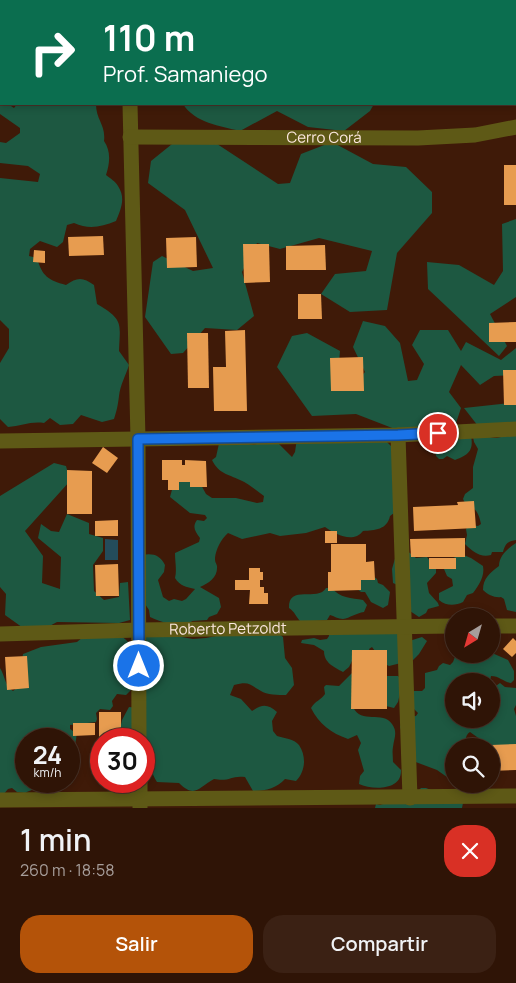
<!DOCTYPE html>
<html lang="es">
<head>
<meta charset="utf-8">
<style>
  body { margin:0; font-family:Manrope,sans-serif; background:#3b2114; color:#f1f3f6; height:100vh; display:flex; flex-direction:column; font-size:19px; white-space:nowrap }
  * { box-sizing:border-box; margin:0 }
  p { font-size:16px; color:#a79e9b }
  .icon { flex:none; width:28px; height:28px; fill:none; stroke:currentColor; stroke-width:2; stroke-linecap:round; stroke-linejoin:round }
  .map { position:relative; height:808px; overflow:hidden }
  .sheet { display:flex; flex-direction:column; background:#2f1406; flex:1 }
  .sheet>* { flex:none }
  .hud { position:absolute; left:0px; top:0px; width:516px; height:105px; box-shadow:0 2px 8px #0003,0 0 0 1px #4a3328; background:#0b6e4f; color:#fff; overflow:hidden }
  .needle { width:32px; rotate:217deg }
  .buttons { position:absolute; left:445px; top:608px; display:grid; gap:10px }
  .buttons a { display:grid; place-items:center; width:55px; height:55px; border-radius:50%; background:#2f1406; box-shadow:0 2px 8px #0003,0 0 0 1px #4a3328; font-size:25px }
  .speed { position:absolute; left:15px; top:728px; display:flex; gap:10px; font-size:25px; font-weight:700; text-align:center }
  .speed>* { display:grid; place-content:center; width:65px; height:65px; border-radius:50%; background:#2f1406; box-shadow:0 2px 8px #0003,0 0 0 1px #4a3328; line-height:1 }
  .speed small { font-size:12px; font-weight:400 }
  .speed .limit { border:8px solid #d22; background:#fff; color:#111 }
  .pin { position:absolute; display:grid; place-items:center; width:42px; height:42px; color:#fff; margin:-21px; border:2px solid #fff; border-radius:50%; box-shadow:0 1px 5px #0007 }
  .me { position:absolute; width:55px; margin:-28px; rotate:0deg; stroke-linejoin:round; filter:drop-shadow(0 0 4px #0008) }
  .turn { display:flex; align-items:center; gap:18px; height:105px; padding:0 20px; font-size:22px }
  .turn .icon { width:65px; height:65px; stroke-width:2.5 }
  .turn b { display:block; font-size:35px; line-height:42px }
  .round { display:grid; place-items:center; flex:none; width:52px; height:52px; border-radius:20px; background:#3b2114 }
  .headline { display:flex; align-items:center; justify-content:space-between; height:85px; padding:0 20px }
  h1 { font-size:30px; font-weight:600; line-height:38px }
  .primary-button { display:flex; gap:10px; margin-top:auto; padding:10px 20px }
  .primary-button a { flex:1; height:58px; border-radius:20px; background:#b45309; color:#fff; font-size:20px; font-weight:600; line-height:58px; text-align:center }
  .primary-button a+a { background:#3b2114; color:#f1f3f6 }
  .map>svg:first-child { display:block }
  .green { fill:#1d5841 }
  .water { fill:#244c5b }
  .building { fill:#e79c50 }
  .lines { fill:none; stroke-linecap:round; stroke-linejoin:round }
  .street { stroke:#5e5916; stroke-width:15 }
  .route-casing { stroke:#114b97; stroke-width:12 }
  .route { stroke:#1a73e8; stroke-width:9 }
  .labels { text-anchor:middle; stroke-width:5; stroke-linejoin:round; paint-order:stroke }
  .street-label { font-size:15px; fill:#fde8e0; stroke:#3f1a08 }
</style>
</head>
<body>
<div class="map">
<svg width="516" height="808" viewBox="0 0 516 808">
  <rect width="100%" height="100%" fill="#3f1a08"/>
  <g class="green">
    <path d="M137 0H516V63L515 1Z"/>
    <path d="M0 97 1 104H8L14 108 17 104H96C96 120 106 125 104 141 111 151 110 163 106 175 110 178 116 182 118 186 126 198 121 209 116 221 101 227 89 230 74 223L67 225 63 242 57 247 40 241 30 249 29 256 37 258C42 276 48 280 66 285 77 277 83 277 94 285L97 304C124 320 120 323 119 351L129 365C126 375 120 385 119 396 118 404 117 410 114 419L102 422 81 415 73 424 60 425 50 418 44 423C31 421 21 426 8 427L0 419V363L9 348V329L0 320V178L38 182 40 174 28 166 0 163V142L6 143 20 133V128L0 114Z"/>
    <path d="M183 104H374L370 111 344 131 308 127 277 111 240 131C220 126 195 123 183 104Z"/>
    <path d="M177 140H211L278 184 290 183 301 154 332 142 373 164 406 167 432 192V213L397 253 387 310 350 312 321 294 335 274 366 271 372 251 319 238 280 249 257 243 242 272 254 316 237 330 205 328 183 353 171 354 145 317 153 262 162 256 193 271 213 268 185 210 148 183 151 161Z"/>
    <path d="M516 219V297L490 314 507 346 499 356 428 289 427 262 459 265 494 285 503 271 502 224Z"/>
    <path d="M363 321 385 326 400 343 408 381 417 380 424 364 412 345 420 330H448L461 351 466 342 501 360 516 348V375L494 376 480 385 461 365 449 392 461 408 456 423 400 431 356 414 312 416 277 367 292 336 307 333 340 351 337 384 351 388 365 372 353 347Z"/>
    <path d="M510 403 516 404V429L478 426 464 408Z"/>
    <path d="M451 425 455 426 471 436C474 451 468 455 455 460L447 456 443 459H439L436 456C433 442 438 432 451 425Z"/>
    <path d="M516 431V540C508 541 505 544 503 552H492L491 555C480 558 472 551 465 544L467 535 466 529 469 525 478 526 481 524C479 513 475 507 465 503L463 499 465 494 473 488V467L478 449 474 442 473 437C486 433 487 438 497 438 503 437 510 433 516 431Z"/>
    <path d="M297 438 386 441 392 447 394 513 390 516C387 530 375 530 363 531 353 544 335 534 325 527L306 533 280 536 270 533 242 539 228 533C221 539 216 549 215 558 215 563 216 562 217 566 218 577 209 583 200 587L219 598 221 607 217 614 209 617 207 620 192 621 188 626C174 625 162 623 150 617L149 610 145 604 142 555C153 553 160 555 165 565L164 572 158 580 163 597 169 601 174 599 182 601 186 599 195 589C186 587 180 586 175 578 177 570 175 562 175 553L199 542 200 538C195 531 192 527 197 520L204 521 207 518 205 515 190 513 170 497 175 479 200 483 206 494 212 498H236L257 503 263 502 264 496C256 490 249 484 240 480 228 474 219 474 212 460L216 457 220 439 254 445 265 441 277 442 292 457 295 452Z"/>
    <path d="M54 463 66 466 70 481 25 531 43 556 42 583 60 589 61 557 38 538 41 524 51 531 59 532 67 514 89 523V534L103 538V551L93 565 94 591 104 600 119 597 120 583 128 582 130 620 119 623 57 622 33 635 5 615 6 594 0 587V496Z"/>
    <path d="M516 543V612L507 610 504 599 501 597C495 598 488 595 483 590 483 578 490 573 499 566 499 556 508 548 516 543Z"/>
    <path d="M406 550 416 558 427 557 436 569V573L427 583 429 593 438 603 439 606 428 609 426 613 419 617 407 609 402 587 393 583 392 569 396 555Z"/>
    <path d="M461 554 471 558 483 566C485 576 479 585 473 593L467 595 463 602C455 606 446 606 439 600V593L453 586 452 579 447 576 444 569 446 562Z"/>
    <path d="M371 575 377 579 378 583 383 585 390 592 388 605 383 608 371 602 365 592H361L356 588 355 578Z"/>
    <path d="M326 588H332C339 598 352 598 363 600L367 605 364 612C356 613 350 618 343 619 338 619 334 616 330 615L327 620 301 622C296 617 295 612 289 608 288 584 318 602 326 588Z"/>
    <path d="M268 626 283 637 285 658 292 668 294 685 286 695C279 695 266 695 261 691 249 684 249 681 234 685L230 695 241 699 252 711C262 704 268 704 277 712L272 721 273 731 277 736C284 738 294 739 299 745 307 757 305 772 296 781L285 779C277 788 266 791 253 791L245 777C231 775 230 782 214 779 199 787 195 799 179 783L157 782C151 773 144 749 144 739H130L120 729 122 720 129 707 139 708 140 680 146 675 148 670 144 661 146 637 176 636 193 639 206 638Z"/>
    <path d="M329 630 399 634 406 642 422 637 427 641 419 654 413 660 389 666 385 664 372 647 369 649 371 654 352 661 349 667 343 672C334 667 324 663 324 651L314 645 301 643 302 640 314 638 320 640 327 639 329 636Z"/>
    <path d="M115 632C134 644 132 646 133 667L128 668 125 673 134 683 131 690 126 695 117 694 112 701 113 706 110 710 100 709 96 713 97 719 96 722 70 725V729L76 733C78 742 71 750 71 760 71 764 75 771 76 776L72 783 65 786 57 784 56 781H69V739H59L56 735 54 739H26V781H47C42 789 33 788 25 793L17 792 12 788 8 789 3 795 0 796V668C5 676 5 686 13 691L17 688 23 654 41 647 77 642 83 637Z"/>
    <path d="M491 643 496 646 492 650V653L508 660 514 671V680L511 683C504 682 499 676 491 676L490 681H454V719H491V687L493 688 500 683 505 687 516 688V705L514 709 516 716V751L486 746 484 742 470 732C465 735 465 741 467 746H454V782L437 770 413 761 400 727C403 720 408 716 416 716L418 713 414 709 411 691H422L425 688V673L437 670 439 666 443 663 450 665 453 662 456 654H491Z"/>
    <path d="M353 672C353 681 351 700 353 707 361 725 383 710 392 724 398 732 394 738 393 747 392 752 393 757 393 762L401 770C402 791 372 790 359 784L360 776 364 771 358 750 361 743 357 735 348 739C331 733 319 724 311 708 315 701 321 700 325 694L324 687 326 685 339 686Z"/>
    <path d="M384 676H398L403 681 398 702 394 708 386 706Z"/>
    <path d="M421 788H426L463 803 462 808H375L376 804 380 805 417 792Z"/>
  </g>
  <path class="water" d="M105 539 118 540V560H105Z"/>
  <g class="building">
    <rect x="504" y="165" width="12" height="40"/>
    <path d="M103 236 104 255 69 256 68 237Z"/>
    <path d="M196 237 197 267 167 268 166 238Z"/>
    <path d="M243 244H269L270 282 244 283Z"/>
    <path d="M325 245 326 270H286V246Z"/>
    <path d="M34 250 45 251V263L33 262Z"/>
    <path d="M298 294H321L322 319H298Z"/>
    <path d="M516 322V342H489V323Z"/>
    <path d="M245 330 247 411H214L213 367H226L225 331Z"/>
    <path d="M187 333H208L209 388H188Z"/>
    <path d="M363 357 364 391H331L330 358Z"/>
    <path d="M503 370H516V405H504Z"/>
    <path d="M103 447 118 458 107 473 92 463Z"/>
    <path d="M162 460H182V465H185V460L206 461 207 487H190V482H179V490H168V480H162Z"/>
    <path d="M67 470 92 471V514H67Z"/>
    <path d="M474 501 476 528 414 531 413 507 458 505 457 502Z"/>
    <path d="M118 520V536H95V521Z"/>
    <rect x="325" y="531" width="12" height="12"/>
    <path d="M465 538V557H411L410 539Z"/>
    <path d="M331 544H366V562L374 561 375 580H361V590L328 591V572H331Z"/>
    <rect x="429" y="558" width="27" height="11"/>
    <path d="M118 564 119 596H96L95 565Z"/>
    <path d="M249 568H260V572H263V580H260V587H264V593H268V604H249L250 590H235V580H249Z"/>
    <path d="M513 638 516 641V653L512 657 503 649Z"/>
    <path d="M352 650H387V709H351Z"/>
    <path d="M27 656 29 688 7 690 5 657Z"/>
    <path d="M99 712H121V739H101V745H99Z"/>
    <path d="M73 723H95V735L73 736Z"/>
    <path d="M516 744V770L491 771V745Z"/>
  </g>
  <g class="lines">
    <g class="street">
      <path d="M130 0V1"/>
      <path d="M130 104 138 439 139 739"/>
      <path id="s1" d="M130 137 418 138 475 135 516 127"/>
      <path d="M398 435 410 798"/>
      <path d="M0 441 398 435 516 429"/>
      <path d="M491 626H516"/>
      <path id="s2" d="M0 634 139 630 454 626"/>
      <path d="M140 781V807"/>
      <path d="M0 800 516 796"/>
    </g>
  </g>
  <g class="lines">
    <g class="route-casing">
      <path id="route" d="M139 666 138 439 398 435 438 433"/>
    </g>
    <use href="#route" class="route"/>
  </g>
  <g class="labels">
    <g class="street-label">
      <text dy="5" stroke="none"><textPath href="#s1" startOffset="194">Cerro Corá</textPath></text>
      <text dy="5" stroke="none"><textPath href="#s2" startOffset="228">Roberto Petzoldt</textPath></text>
    </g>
  </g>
</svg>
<div class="buttons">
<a><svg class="needle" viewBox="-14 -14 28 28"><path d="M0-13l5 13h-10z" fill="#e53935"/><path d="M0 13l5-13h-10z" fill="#a79e9b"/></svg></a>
<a><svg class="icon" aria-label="sound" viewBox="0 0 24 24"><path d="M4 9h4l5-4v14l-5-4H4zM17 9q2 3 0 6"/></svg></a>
<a><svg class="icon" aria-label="search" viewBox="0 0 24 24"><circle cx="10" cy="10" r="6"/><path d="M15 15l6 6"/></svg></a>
</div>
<div class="speed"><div>24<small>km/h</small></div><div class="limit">30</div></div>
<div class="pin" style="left:438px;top:433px;background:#d93025"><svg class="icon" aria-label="arrive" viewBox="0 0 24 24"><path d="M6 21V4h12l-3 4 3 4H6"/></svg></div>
<svg class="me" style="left:139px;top:666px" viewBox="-20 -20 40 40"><circle r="17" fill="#1a73e8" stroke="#fff" stroke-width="3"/><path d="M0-11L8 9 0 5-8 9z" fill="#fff"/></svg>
<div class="hud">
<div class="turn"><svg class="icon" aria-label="right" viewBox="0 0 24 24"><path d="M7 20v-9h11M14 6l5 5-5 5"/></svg><div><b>110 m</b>Prof. Samaniego</div></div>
</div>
</div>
<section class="sheet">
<div class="headline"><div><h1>1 min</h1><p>260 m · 18:58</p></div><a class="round" style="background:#d93025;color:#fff"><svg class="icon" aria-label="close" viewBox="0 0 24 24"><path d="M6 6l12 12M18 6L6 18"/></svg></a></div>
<div class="primary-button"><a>Salir</a><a>Compartir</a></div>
</section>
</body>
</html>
